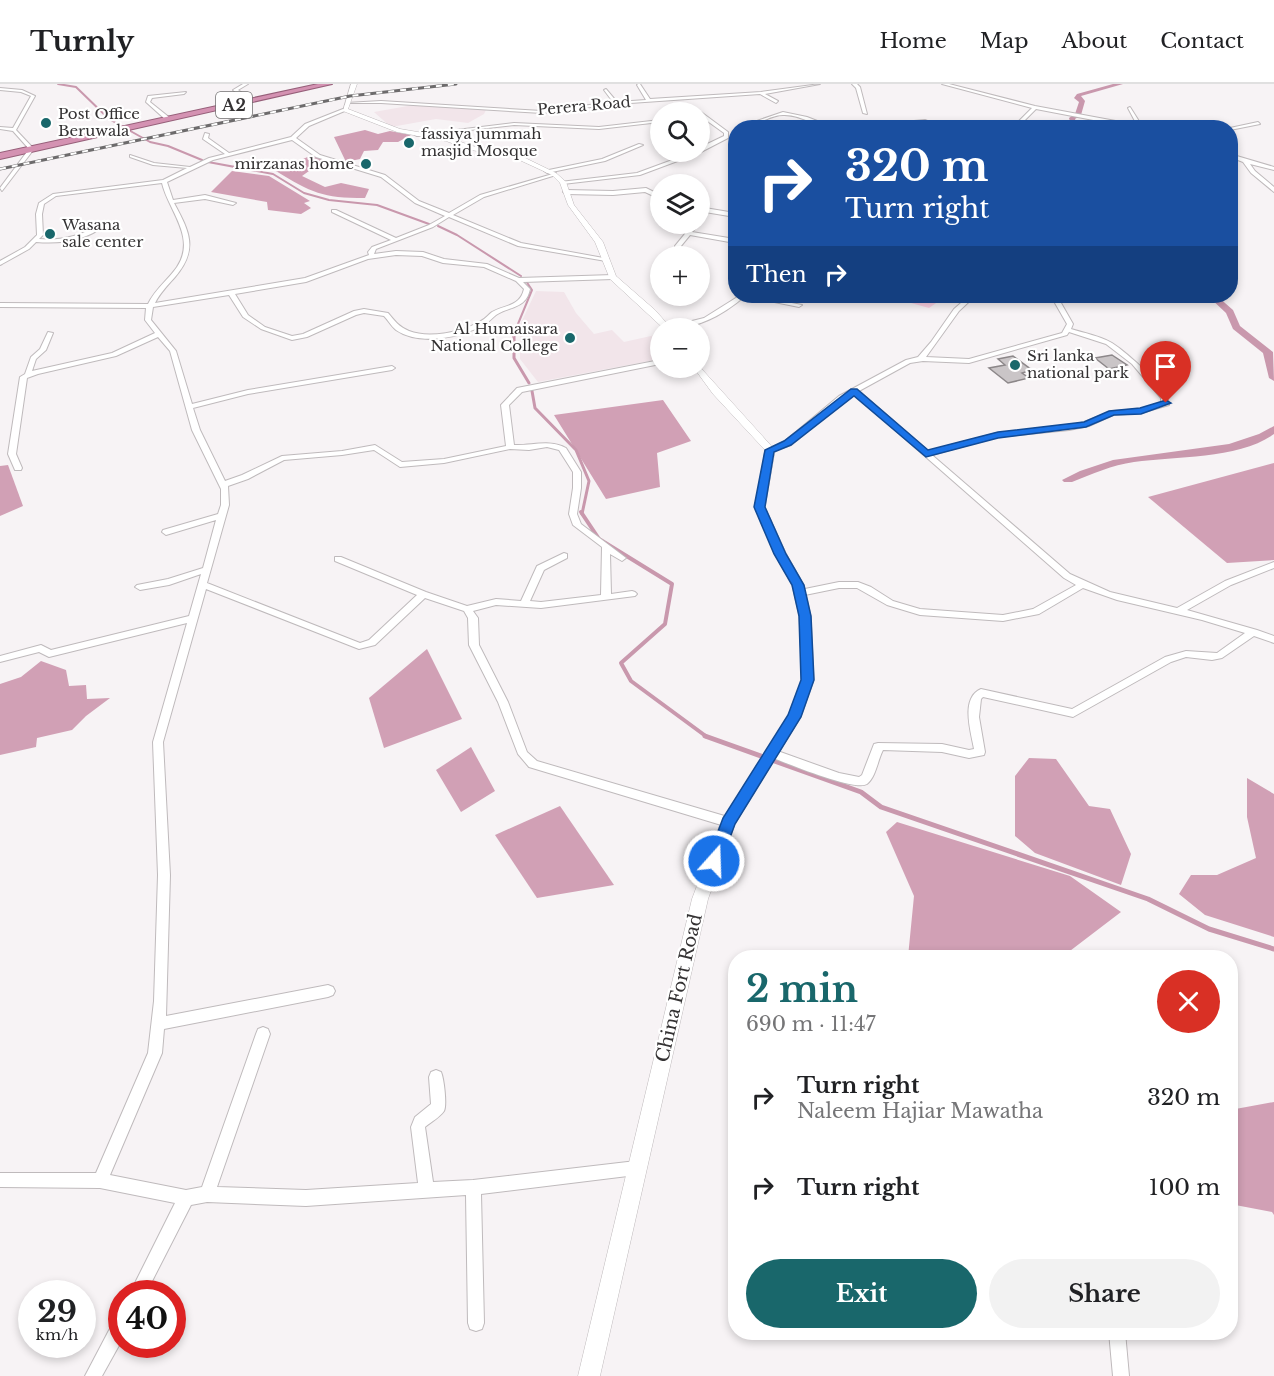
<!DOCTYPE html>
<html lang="en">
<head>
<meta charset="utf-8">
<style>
  body { margin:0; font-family:"Libre Baskerville",serif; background:#f2f2f2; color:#202124; height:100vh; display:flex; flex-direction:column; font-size:22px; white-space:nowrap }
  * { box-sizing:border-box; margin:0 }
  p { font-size:20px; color:#757577 }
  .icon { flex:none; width:33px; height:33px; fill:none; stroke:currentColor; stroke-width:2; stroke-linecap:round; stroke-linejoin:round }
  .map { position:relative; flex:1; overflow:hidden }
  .sheet { position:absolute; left:728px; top:866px; width:510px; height:390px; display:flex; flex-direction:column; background:#fff; border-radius:24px; box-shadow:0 3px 9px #0003 }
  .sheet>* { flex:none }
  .hud { position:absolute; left:728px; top:36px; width:510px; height:183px; border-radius:24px; box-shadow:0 3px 9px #0003; background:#1a4fa0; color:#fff; overflow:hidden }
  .fabs { position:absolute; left:650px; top:18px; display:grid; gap:12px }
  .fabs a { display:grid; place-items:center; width:60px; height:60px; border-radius:50%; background:#fff; box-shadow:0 3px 9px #0003; font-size:30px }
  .speed { position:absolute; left:18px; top:1196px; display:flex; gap:12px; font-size:30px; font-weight:700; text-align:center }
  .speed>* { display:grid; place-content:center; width:78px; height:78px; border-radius:50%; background:#fff; box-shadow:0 3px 9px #0003; line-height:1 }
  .speed small { font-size:15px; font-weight:400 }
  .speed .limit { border:9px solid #d22; background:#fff; color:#111 }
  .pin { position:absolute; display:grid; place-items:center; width:51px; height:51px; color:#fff; margin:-62px -26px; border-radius:50% 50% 50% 0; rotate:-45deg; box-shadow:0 0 6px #0007 }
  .pin .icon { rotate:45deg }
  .me { position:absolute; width:66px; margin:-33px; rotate:20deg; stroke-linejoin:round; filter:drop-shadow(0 0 4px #0008) }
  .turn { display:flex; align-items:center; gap:21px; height:126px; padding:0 18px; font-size:27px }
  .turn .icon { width:78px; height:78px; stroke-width:2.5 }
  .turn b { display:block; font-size:42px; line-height:51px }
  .then { display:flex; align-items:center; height:57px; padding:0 18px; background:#0003; gap:12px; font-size:22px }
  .round { display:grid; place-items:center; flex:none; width:63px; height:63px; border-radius:32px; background:#f2f2f2 }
  .overview { display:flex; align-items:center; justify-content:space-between; height:102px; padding:0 18px }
  h1 { font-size:36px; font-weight:800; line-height:45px; color:#19676b }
  .cta { display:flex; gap:12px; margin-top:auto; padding:12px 18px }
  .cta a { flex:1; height:69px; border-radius:36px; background:#19676b; color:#fff; font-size:24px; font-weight:800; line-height:69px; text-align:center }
  .cta a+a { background:#f2f2f2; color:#202124 }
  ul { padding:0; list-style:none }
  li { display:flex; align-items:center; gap:18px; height:90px; padding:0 18px }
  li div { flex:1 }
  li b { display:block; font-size:22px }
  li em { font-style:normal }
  header { display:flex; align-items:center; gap:36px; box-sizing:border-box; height:84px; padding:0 30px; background:#fff; border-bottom:2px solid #e0e0e0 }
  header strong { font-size:28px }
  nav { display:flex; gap:33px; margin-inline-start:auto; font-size:21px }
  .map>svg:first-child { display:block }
  .built { fill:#f2e5ea }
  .green { fill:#fbd0e2 }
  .forest { fill:#d1a0b5 }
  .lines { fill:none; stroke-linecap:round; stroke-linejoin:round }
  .stream-far3 { stroke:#c998ad; stroke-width:2 }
  .stream-far2 { stroke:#c998ad; stroke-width:3 }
  .stream-far1 { stroke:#c998ad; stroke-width:4 }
  .stream { stroke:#c998ad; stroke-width:5 }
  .canal { fill:#c998ad; fill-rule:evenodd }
  .building { fill:#cac5c7; stroke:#8c8789; stroke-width:1.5 }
  .minor-casing { stroke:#bfbabc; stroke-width:2 }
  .tertiary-casing { stroke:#bfbabc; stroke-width:1 }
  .trunk-casing { stroke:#965f79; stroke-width:2 }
  .minor { fill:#fff; fill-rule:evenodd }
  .tertiary { fill:#fff; fill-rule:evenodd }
  .trunk { fill:#d492b2; fill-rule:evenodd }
  .rail-casing { stroke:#6d6b6c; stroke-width:3 }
  .rail { stroke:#fff; stroke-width:2; stroke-dasharray:6; stroke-linecap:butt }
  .route { fill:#1a73e8; stroke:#114b97; stroke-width:1.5 }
  .poi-dot { fill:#19676b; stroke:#fff; stroke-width:2 }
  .labels { text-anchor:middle; stroke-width:4.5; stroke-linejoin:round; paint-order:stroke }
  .far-street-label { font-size:15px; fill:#343233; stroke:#fff }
  .far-poi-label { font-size:15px; fill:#343233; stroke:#fff; text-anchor:start }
  .shield { fill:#fff; stroke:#717070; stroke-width:1.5 }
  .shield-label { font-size:16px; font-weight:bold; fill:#343233 }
  .street-label { font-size:18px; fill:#343233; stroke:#fff }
</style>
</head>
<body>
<header>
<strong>Turnly</strong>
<nav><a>Home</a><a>Map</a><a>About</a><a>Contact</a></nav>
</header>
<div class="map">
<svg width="1274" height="1292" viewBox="0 0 1274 1292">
  <rect width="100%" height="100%" fill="#f7f3f5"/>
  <g class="built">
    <path d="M419 20 486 26 484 30 468 39 436 35 391 43 374 28Z"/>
    <path d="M536 207 564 208 576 229 594 250 612 246 624 258 660 250V275L538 298 520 275V241Z"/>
  </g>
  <path class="green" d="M886 212H946L929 224Z"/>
  <g class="forest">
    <path d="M365 46 378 50 390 47 411 51 398 58H383L378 66 364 67 360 75 346 78 334 53Z"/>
    <path d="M312 71 332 79 309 87 302 92 325 103 341 99 369 105 365 114C322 114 312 109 276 87Z"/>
    <path d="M232 87 269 92 310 117 304 119 311 124 301 130 268 126 267 118 211 108Z"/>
    <path d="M663 316 691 357 657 369 660 403 606 415 554 331Z"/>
    <path d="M1274 379V476L1227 479 1148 413Z"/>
    <path d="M8 381 23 422 0 432V382Z"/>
    <path d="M427 565 462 635 384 664 369 614Z"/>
    <path d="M41 577 66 586 69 602 86 601 87 615 110 614 86 632 72 646 37 654 36 663 0 671V600L21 593Z"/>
    <path d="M471 663 495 707 461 728 436 686Z"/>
    <path d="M1029 674 1056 675 1089 722 1110 725 1131 770 1121 801 1035 769 1015 752V692Z"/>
    <path d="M1247 694 1274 710V853L1205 831 1179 810 1191 791H1217L1256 774 1247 733Z"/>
    <path d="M560 722 614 801 537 814 495 751Z"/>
    <path d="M897 738 1070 792 1121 828 1062 873H1022L1007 870 1006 873H908L914 812 886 748Z"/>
    <path d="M1274 1018V1131L1272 1128 1230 1120V1026Z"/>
  </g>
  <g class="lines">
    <g class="stream-far3">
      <path d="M58 0 76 3 109 35 150 58 168 62 202 76"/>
      <path d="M208 78 273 90 304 109 329 116 377 121 429 140"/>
      <path d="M438 142 457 151 521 192"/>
      <path d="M513 252 532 206 526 197"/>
    </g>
    <g class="stream-far2">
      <path d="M514 251V274L529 299"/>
      <path d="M532 307 535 324 576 366 589 397 582 430"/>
    </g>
    <path class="stream-far1" d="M581 428 599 455 672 500 665 540 621 579 631 597 707 653"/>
    <path class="stream" d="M705 652 861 708 881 723 1148 815 1209 845 1274 865"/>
    <g class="canal">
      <path d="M1113 0H1123L1081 12 1085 17 1081 31 1075 35 1078 44H1072L1069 34 1075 30 1079 18 1074 14 1077 10Z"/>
      <path d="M1208 212H1217L1233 226 1240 242 1273 268 1274 297 1269 294 1263 269 1233 245 1226 229Z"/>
      <path d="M1274 342V350C1239 375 1176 372 1134 378 1112 381 1092 390 1072 398H1064L1062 396 1080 387 1113 376 1229 360 1259 350Z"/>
    </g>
  </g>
  <g class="building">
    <path d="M1112 271 1127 281 1109 285 1095 274Z"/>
    <path d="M1013 272 1032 286 1022 289 1029 294 1008 299 989 284 1005 281 998 275Z"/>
  </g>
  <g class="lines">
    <g class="minor-casing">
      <g id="minor">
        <path d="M243 0H248L238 6 252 16V18H248L233 6Z"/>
        <path d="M638 0H640L650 15 761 8 820 0 765 10 778 17 776 19 760 10 616 20 542 29 381 19H346L381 17 542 27 613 18 604 6 606 5 617 18 646 16 637 1Z"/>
        <path d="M852 0H857L860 3 867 30 863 29 856 4Z"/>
        <path d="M942 0H949L1035 22 1137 41 1128 24 1130 23 1142 42 1147 44H1135L1036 25 1017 44H1012L1032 24Z"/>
        <path d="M0 4 22 6 35 12 16 46 34 65 2 107 0 104 29 65 13 47 0 45V43L13 44 31 12 21 8 0 6Z"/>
        <path d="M186 8 184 10 152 14 150 18 170 34V36H166L146 18 148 12Z"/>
        <path d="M343 25 347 26 309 42 296 54 320 71 385 91 419 117 449 129 480 111 556 89V91L484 113 453 131 521 159 609 175 606 177 518 162 449 133 433 143 376 165 374 170 396 167 423 168 444 175 487 180 519 194 613 191 616 193 613 195 523 198 530 205C526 225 510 222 496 231 492 234 489 238 485 240 462 254 419 262 396 246 391 242 388 236 384 232L364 229 356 231 307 253 292 256 261 245 243 233 229 211 153 223 151 236 176 267 192 320 248 306 392 282 395 284 392 286 248 310 193 324 200 346 225 397 242 391 282 372 342 367 375 361 402 378 444 375 506 362 501 321 517 304 660 276V280L522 308 509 321 514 361C531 362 550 355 566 364L581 388V404L577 430 581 440 626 474 622 477 610 470 611 510 632 507 635 508 637 510 635 512 541 524 496 521 473 527 478 534 479 561 508 618 527 668 537 677 728 733 732 735 734 738 732 741 728 743 529 683 518 670 498 618 469 561 468 534 464 527 425 514 375 561 359 565 206 505 163 658 170 791 166 932 328 901 333 903 335 907 333 911 328 913 164 945 162 969 110 1091 186 1106 202 1103 256 950 258 945 263 943 268 945 270 950 217 1103 306 1106 418 1099 411 1043 415 1033 431 1020 429 993 431 988 436 986 441 988C444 995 447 1021 444 1027 440 1033 431 1038 425 1043L433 1098 473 1096 636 1077 641 1079 643 1084 641 1089 636 1091 481 1110 484 1239 482 1245 476 1247 470 1245 468 1239 466 1111 306 1122 207 1118 191 1121 146 1209H130L175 1119 100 1104 0 1103V1089H96L148 969 154 917 158 791 153 658 187 539 49 573 39 568 0 578V572L41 561 51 566 189 532 201 490 169 501 140 506 135 503 137 501 168 495 203 484 216 436 166 451 162 448 163 446 218 430 221 421V405L192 346 170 267 158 253 116 272 38 290 27 294 16 370 22 384 21 386H15L8 370 20 293 25 290 31 273 40 265 48 248 53 249 46 266 36 275 32 287 112 269 155 249 145 236 146 224 0 223V219L148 220C155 205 168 196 177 183 197 153 168 126 162 99L56 112 44 120 42 130 43 151 39 155C62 157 81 152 100 140L105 141C86 157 60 160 36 158L29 165 2 180 0 181V177L25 163 37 151 36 130 39 119 53 110 163 96 187 84 153 81 130 73V71L154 79 190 83 209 74 225 70 203 55 205 49 209 50 208 54 229 69 291 53 305 40ZM292 56 316 73 381 93 415 119 445 132 429 141 396 154 336 126H332V128L391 156 372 163 368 168 369 171 305 194 155 219C160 209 168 201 175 193 199 165 189 147 174 119L205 115 233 121 236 119 205 111 173 116 167 98 213 76ZM396 171 422 172 443 179 484 183 516 197 524 205C520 223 504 221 492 228 488 231 485 235 481 237 463 248 429 255 409 247 399 243 394 236 388 229L364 225 354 227 303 250 292 252 265 243 248 231 235 210 306 198 368 175ZM547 363 559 366 573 388V404L569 430 573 441 602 463 601 511 541 518 530 517 544 486 567 474V470L564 469 537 482 521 517 496 515 467 522 426 508 341 473H335V477L417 511 369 556 360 559 207 499 229 421 228 402 248 395 284 376 342 371 374 366 400 383 444 379 510 365 529 366Z"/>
        <path d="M697 28H701L728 48V54L699 69 640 91 563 100 560 98 637 89 694 68H699V64L724 52V49L699 31Z"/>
        <path d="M783 28 807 33 835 44C817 44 801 30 783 31 768 31 756 44 736 44Z"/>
        <path d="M660 36V38L599 45 514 41 417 52 415 51 514 39 599 43Z"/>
        <path d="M925 36 944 44H937L924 38 894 40 892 39Z"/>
        <path d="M1258 38 1260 40 1230 46V44Z"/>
        <path d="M639 60 643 61 605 77 547 89 544 87 602 75Z"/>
        <path d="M1230 70 1274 83V86L1250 80 1255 87 1274 103V108L1251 89 1243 78 1230 73Z"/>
        <path d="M646 104 660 111V115L645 108 613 111 566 110 563 108 566 106 613 107Z"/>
        <path d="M699 123 735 129V133L699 127Z"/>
        <path d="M693 140H699L692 148 735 155V159L690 151 681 162 682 172H676L675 162Z"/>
        <path d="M739 212H756L802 221 799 223 745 212C723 231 694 247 664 244L704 234Z"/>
        <path d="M969 212H975L959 227 926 273 969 275 1062 249 1067 240 1051 212H1057L1073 240 1071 245C1084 249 1100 252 1112 259 1126 268 1169 305 1169 321L1141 329 1113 331 1089 342 1069 346 997 353 932 371 1070 490 1110 508 1177 524 1225 497 1274 478V484L1231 501 1187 526 1257 546 1274 552V559L1254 552 1222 574 1212 576 1186 573 1171 578 1073 633 983 613 981 615 979 633 985 668 984 671 969 674 942 668 883 666C878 675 876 693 867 700 855 708 784 678 768 672L767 669 768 666 772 665 839 689 859 693 862 691 874 660 878 659 942 660 969 666 974 665C971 648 960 614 981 605L1072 625 1165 573 1186 567 1217 569 1245 549 1202 536 1117 516 1083 504 1039 530 1003 537 920 531 887 521 857 504H839L800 512 797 511 795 509 797 507 800 506 839 498H858L871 503 893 517 920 525 1003 531 1033 525 1076 501 1064 494 854 310 845 316 791 361 770 368 766 366 785 357 839 312 906 276 918 273 931 258 954 225ZM1069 248 1106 260 1132 280 1161 314V320L1141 325 1112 327 1084 338 1069 342 997 349 928 367 859 307 910 279 923 277 969 279 1067 251Z"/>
        <path d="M122 1231V1256L102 1292H85L116 1233Z"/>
        <path d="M1109 1248H1125L1129 1292H1113Z"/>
      </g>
    </g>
    <g class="tertiary-casing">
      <g id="tertiary">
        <path d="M351 0H357L348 25 400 45 447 53 472 62 517 70 556 89 566 98 574 121 603 158 616 192 655 226 671 244H663L610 195 595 158 568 121 560 99 552 91 513 73 471 66 446 57 397 48 343 27Z"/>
        <path d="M699 282 775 366 765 423 786 469 804 501 811 532 814 596 801 633 735 740 708 815 600 1292H578L692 815 721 738 788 632 802 596 799 532 792 501 774 469 755 423 765 366 713 310 694 284H699Z"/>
      </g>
    </g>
    <g class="trunk-casing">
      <path id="trunk" d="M318 0H332L0 75V69Z"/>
    </g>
    <use href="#minor" class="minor"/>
    <use href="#tertiary" class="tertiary"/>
    <use href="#trunk" class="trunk"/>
    <g class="rail-casing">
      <path id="rail" d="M0 85 350 12 456 0"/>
    </g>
    <use href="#rail" class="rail"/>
  </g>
  <path class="route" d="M851 305H857L928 366 998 348 1084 338 1109 327 1140 324 1166 316 1171 319 1141 330 1114 331 1086 343 998 354 926 373 854 312 791 361 774 368 765 423 786 470 804 501 811 532 814 596 801 633 735 740 720 781 714 783 709 781 707 777 723 734 788 631 801 596 799 532 792 501 774 470 754 423 765 366 784 357Z"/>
  <g class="poi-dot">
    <circle cx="46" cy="39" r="6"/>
    <circle cx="409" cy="59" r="6"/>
    <circle cx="366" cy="80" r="6"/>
    <circle cx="50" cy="150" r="6"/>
    <circle cx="570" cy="254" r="6"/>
    <circle cx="1015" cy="281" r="6"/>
  </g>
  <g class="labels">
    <g class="far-street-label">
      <text transform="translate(584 22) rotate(-5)" y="5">Perera Road</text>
    </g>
    <g class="far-poi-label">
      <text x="58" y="35">Post Office<tspan x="58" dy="17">Beruwala</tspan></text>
      <text x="421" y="55">fassiya jummah<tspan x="421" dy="17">masjid Mosque</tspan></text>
      <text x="354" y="85" text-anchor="end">mirzanas home</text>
      <text x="62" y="146">Wasana<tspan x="62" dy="17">sale center</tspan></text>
      <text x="558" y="250" text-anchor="end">Al Humaisara<tspan x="558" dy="17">National College</tspan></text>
      <text x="1027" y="277">Sri lanka<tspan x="1027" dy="17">national park</tspan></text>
    </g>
    <rect class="shield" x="216" y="8" width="36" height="26" rx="4.5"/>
    <g class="shield-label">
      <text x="234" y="27">A2</text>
    </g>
    <g class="street-label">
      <text transform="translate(679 904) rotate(-77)" y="6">China Fort Road</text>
    </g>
  </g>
</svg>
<div class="fabs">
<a><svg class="icon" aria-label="search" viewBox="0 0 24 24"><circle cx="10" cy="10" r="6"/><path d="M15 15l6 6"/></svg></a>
<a><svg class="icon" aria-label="layers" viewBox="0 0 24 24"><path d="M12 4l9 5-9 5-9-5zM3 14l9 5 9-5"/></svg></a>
<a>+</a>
<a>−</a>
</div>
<div class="speed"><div>29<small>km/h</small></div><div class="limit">40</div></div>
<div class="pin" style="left:1166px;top:319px;background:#d93025"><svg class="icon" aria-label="arrive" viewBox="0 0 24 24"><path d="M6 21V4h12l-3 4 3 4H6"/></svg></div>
<svg class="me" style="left:714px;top:777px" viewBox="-20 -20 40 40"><circle r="17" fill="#1a73e8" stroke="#fff" stroke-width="3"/><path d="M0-11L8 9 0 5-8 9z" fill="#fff"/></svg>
<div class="hud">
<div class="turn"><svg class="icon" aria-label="right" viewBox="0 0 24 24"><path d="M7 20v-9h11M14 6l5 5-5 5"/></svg><div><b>320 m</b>Turn right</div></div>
<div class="then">Then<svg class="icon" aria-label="right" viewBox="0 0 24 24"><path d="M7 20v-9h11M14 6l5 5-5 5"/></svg></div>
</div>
<section class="sheet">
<div class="overview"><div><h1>2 min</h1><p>690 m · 11:47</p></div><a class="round" style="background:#d93025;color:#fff"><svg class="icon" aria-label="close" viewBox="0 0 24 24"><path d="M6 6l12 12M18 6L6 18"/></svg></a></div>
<ul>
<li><svg class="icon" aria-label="right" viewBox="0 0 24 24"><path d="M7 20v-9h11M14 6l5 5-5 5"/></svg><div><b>Turn right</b><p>Naleem Hajiar Mawatha</p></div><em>320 m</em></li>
<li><svg class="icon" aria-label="right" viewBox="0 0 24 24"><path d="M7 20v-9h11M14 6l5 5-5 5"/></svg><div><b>Turn right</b></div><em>100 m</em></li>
</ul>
<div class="cta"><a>Exit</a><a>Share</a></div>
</section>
</div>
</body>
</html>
